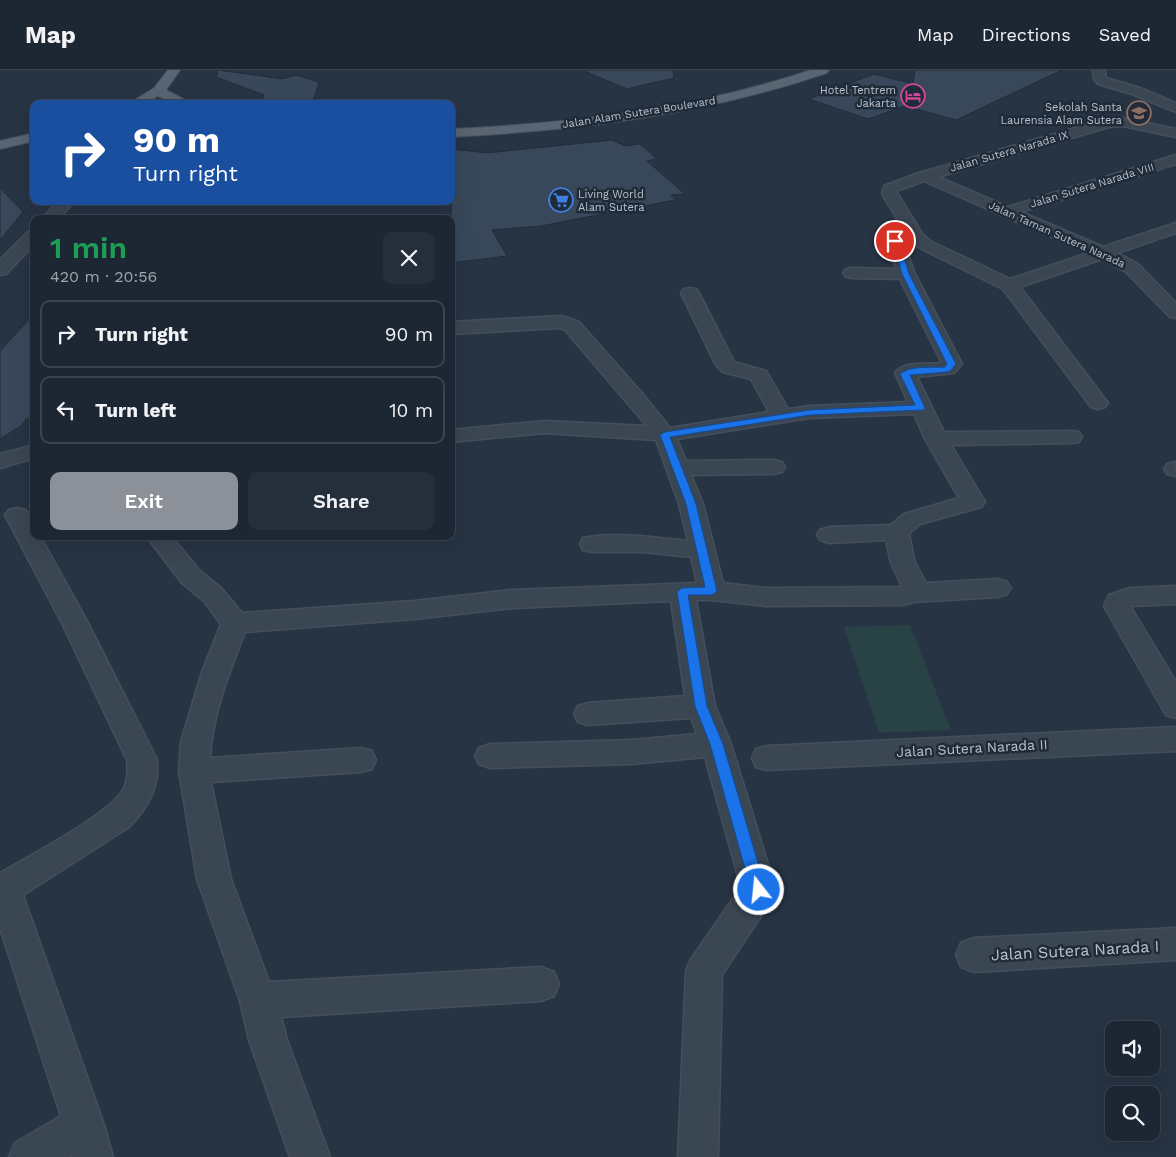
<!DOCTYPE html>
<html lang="en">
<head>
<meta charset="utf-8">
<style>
  body { margin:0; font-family:"Work Sans",sans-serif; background:#252f3b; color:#f1f3f6; height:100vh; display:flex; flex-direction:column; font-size:19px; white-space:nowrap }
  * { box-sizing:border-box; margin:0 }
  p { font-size:16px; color:#a0a5ac }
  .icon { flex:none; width:28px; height:28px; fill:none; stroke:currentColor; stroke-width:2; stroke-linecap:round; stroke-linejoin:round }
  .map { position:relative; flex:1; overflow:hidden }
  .drawer { position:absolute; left:30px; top:145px; width:425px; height:325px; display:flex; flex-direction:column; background:#1d2733; border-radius:10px; box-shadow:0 5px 20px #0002,0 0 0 1px #3b444e }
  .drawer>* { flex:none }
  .guide { position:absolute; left:30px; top:30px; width:425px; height:105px; border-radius:10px; box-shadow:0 5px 20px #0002,0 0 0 1px #3b444e; background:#1a4fa0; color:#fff; overflow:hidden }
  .fabs { position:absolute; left:1105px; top:951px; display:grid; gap:10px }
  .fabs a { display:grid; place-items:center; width:55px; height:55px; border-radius:10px; background:#1d2733; box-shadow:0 5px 20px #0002,0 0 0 1px #3b444e; font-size:25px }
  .pin { position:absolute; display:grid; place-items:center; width:42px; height:42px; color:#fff; margin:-21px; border:2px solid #fff; border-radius:50%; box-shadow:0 1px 5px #0007 }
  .me { position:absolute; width:55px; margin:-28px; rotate:344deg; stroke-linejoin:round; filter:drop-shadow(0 0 4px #0008) }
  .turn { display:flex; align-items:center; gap:18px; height:105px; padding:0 20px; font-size:22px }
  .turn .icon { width:65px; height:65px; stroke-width:2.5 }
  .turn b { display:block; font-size:35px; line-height:42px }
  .round { display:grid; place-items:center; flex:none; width:52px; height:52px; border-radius:10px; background:#252f3b }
  .head { display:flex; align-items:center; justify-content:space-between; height:85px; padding:0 20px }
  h1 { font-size:30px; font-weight:600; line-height:38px; color:#1e9e55 }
  .primary-button { display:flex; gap:10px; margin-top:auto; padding:10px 20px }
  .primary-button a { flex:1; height:58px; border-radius:10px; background:#8c9099; color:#fff; font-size:20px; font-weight:600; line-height:58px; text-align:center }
  .primary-button a+a { background:#252f3b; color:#f1f3f6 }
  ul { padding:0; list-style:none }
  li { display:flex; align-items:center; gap:15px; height:68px; margin:0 10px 8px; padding:0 10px; border:2px solid #3b444e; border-radius:10px }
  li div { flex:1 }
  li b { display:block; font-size:19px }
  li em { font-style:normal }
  header { display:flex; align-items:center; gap:30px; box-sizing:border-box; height:70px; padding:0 25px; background:#1d2733; border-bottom:1px solid #3b444e }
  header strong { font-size:24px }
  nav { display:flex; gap:28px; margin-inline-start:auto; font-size:18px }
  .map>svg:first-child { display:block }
  .green { fill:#294245 }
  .building { fill:#38485a; stroke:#222d3b }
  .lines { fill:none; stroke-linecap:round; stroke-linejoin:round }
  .minor-casing { stroke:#454f5c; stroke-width:3 }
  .major-casing { stroke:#454f5c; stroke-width:2 }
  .minor { fill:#3b4653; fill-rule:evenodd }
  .major { fill:#596573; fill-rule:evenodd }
  .route { fill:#1a73e8; stroke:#114b97 }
  .labels { text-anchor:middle; stroke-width:5; stroke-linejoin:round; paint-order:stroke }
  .far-poi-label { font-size:11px; fill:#b8c1cd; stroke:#202b39; text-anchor:end }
  .far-street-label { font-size:11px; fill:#b8c1cd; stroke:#202b39 }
  .street-label { font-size:14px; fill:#b8c1cd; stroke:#202b39 }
  .near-street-label { font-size:16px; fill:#b8c1cd; stroke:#202b39 }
</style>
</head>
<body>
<header>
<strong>Map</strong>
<nav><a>Map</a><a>Directions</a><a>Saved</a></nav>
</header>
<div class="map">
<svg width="1176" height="1087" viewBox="0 0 1176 1087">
  <rect width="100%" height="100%" fill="#273444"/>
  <path class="green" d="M910 555 951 660 879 663 844 557Z"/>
  <g class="building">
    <path d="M218 0 283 9 296 5 319 12 313 31 267 33 268 31H261L264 25 216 7Z"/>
    <path d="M582 0H673L674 8 627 19Z"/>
    <path d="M915 0H1062L956 50 905 36 868 49 809 29 874 4 913 14Z"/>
    <path d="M612 70 625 76 640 74 657 89 647 91 685 124 671 125 675 130 541 156 492 160 507 186 451 193V79L487 83Z"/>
    <path d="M0 118 23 142 0 170Z"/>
    <path d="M34 244V349H26L21 356 0 369V281Z"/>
  </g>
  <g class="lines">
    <g class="minor-casing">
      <g id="minor">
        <path d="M1093 0H1105L1106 8 1140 18 1176 33V42L1132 24 1098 14 1094 9Z"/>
        <path d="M1123 48 1176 59V67L1123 56 1109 57 938 107 1008 137 1176 85V94L1021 142 1103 177 1176 153V163L1117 183 1138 194 1176 233V248L1170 247 1126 202 1102 189 1020 217 1108 333 1105 337 1098 339 1091 337 1003 219 918 177 909 168 882 124 884 116 919 103 1103 50ZM924 111 1088 183 1010 209 930 171 923 165 896 121Z"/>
        <path d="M58 131H74L59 149H42Z"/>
        <path d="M34 160V175L6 204 0 205V190L28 162Z"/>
        <path d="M895 166 901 168 903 171 915 204 962 294 954 303 917 307 944 362 1071 361 1079 362 1082 367 1079 372 1071 373 951 375 985 432 981 437 920 454 909 464 915 493 926 513 998 509 1007 512 1011 518 1007 524 998 527 914 532 903 535 766 536 712 530H696L715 636 731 674 776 820 771 831 722 905 718 1087H678L686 901 691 889 741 817 705 687 632 694 490 698 479 694 475 686 479 678 490 674 632 670 697 664 691 648 588 655 578 652 574 644 578 636 588 633 685 626 671 531 513 538 414 549 245 562C230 601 212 645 210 688L361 678 372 681 376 690 372 699 361 702 211 712 231 809 269 912 541 897 554 902 559 914 554 926 541 931 281 947 287 970 330 1087H290L249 970 240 931 197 809 179 701 181 672 202 602 221 554 204 531 182 513 146 466H171L200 501 222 519 242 543 414 531 513 520 697 513 691 487 643 482H592L583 480 580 474 583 468C613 461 657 468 688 471L679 434 656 370 545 363 451 372V360L545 351 647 356 565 260 560 258 451 264V252L562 246 579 252 641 322 670 358 769 342 751 309 723 302 716 295 681 223 684 219 690 218 696 219 699 223 734 292 766 301 788 339 810 336 908 332 895 303C904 290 928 295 942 293L900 209 852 208 846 207 843 203 846 199 852 198 896 199 887 171 889 168ZM914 344 925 369 959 428 904 444 891 455 829 457 820 460 817 465 820 470 829 473 886 470 891 493 901 514V517L766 518 723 513 703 434 691 405 774 404 782 402 785 397 782 392 774 390 686 391 677 369 810 348Z"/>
        <path d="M34 375V388L0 398V384Z"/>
        <path d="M1175 392 1176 406 1167 404 1164 399 1167 394Z"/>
        <path d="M17 438 25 440C32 449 34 455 34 466H40L88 553 157 690C160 716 147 739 129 757L23 825 104 1055 113 1087H73L72 1085 68 1087H9L15 1073 61 1046 0 858V803C27 787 110 744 123 720 128 711 128 700 127 690L62 553 5 445 9 440Z"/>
        <path d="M1176 516V534L1130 536 1176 612V648L1166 645 1104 536 1109 525 1130 518Z"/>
        <path d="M1176 657V681L767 700 756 697 752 688 756 679 767 676Z"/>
        <path d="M1176 858V890L974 902 961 897 956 885 961 873 974 868Z"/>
      </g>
    </g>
    <g class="major-casing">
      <g id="major">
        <path d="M168 0H180L166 20 193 34H176L158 26 144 34H128L154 18Z"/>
        <path d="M811 0H829L827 3C702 45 583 60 451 67V59C574 53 694 39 811 0Z"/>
        <path d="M34 63V71L0 79V71Z"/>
      </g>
    </g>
    <use href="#minor" class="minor"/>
    <use href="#major" class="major"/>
  </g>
  <path class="route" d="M893 170 899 171 909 204 956 294 950 301 947 302 910 305 925 338 923 340 810 345 670 367 696 434 717 521 712 525H688L707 636 723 674 766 820 764 824 759 826 754 824 751 820 710 674 695 636 677 522 682 518 705 517 686 434 660 365 665 362 810 340 915 335 900 304C911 295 931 298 945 297L947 294 902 204Z"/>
  <defs>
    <g id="hotel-ring" transform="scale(1.25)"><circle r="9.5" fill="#202b39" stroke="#d1479c" stroke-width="1.5"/><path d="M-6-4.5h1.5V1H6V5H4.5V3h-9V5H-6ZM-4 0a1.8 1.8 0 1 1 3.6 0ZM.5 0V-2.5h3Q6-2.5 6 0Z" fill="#d1479c"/></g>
    <g id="school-ring" transform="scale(1.25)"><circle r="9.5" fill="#202b39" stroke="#8d6e63" stroke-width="1.5"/><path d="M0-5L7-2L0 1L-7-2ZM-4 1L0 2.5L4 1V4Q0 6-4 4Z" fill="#8d6e63"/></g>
    <g id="supermarket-ring" transform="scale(1.25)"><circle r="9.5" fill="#202b39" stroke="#3f7fe0" stroke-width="1.5"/><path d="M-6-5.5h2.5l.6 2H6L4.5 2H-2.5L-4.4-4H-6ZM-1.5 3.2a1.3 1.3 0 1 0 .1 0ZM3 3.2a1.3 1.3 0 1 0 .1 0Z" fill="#3f7fe0"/></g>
  </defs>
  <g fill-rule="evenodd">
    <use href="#hotel-ring" x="913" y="26"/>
    <use href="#school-ring" x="1139" y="43"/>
    <use href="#supermarket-ring" x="561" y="130"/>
  </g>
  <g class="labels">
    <g class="far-poi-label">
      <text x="896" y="24">Hotel Tentrem<tspan x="896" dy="13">Jakarta</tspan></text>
      <text x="1122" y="41">Sekolah Santa<tspan x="1122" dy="13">Laurensia Alam Sutera</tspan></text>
      <text x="578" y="128" text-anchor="start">Living World<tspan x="578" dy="13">Alam Sutera</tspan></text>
    </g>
    <g class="far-street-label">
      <text transform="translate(639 42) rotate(-9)" y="4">Jalan Alam Sutera Boulevard</text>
      <text transform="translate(1009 81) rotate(-16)" y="4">Jalan Sutera Narada IX</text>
      <text transform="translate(1092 115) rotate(-17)" y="4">Jalan Sutera Narada VIII</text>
      <text transform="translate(1057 164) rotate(24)" y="4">Jalan Taman Sutera Narada</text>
    </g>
    <g class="street-label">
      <text transform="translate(972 678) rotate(-3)" y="5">Jalan Sutera Narada II</text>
    </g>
    <g class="near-street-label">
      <text transform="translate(1075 880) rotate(-3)" y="6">Jalan Sutera Narada I</text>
    </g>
  </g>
</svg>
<div class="fabs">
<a><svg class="icon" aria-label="sound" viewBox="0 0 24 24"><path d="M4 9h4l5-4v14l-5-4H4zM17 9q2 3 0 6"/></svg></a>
<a><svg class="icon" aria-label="search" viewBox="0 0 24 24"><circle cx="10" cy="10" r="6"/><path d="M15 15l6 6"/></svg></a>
</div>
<div class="pin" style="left:895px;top:171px;background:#d93025"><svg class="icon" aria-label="arrive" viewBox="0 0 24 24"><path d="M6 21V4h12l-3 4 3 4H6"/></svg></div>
<svg class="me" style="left:759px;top:820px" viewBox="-20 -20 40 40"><circle r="17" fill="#1a73e8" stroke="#fff" stroke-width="3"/><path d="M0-11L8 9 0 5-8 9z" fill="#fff"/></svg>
<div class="guide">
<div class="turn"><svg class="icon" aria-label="right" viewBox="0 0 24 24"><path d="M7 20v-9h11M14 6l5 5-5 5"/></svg><div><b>90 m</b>Turn right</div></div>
</div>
<section class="drawer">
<div class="head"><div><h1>1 min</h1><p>420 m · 20:56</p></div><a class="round"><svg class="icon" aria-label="close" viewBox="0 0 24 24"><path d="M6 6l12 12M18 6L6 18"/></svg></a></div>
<ul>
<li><svg class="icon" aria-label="right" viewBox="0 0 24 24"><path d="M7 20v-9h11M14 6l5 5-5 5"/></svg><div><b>Turn right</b></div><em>90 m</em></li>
<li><svg class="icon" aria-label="left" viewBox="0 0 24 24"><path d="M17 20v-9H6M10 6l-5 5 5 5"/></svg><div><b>Turn left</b></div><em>10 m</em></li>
</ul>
<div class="primary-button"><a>Exit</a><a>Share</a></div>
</section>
</div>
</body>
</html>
